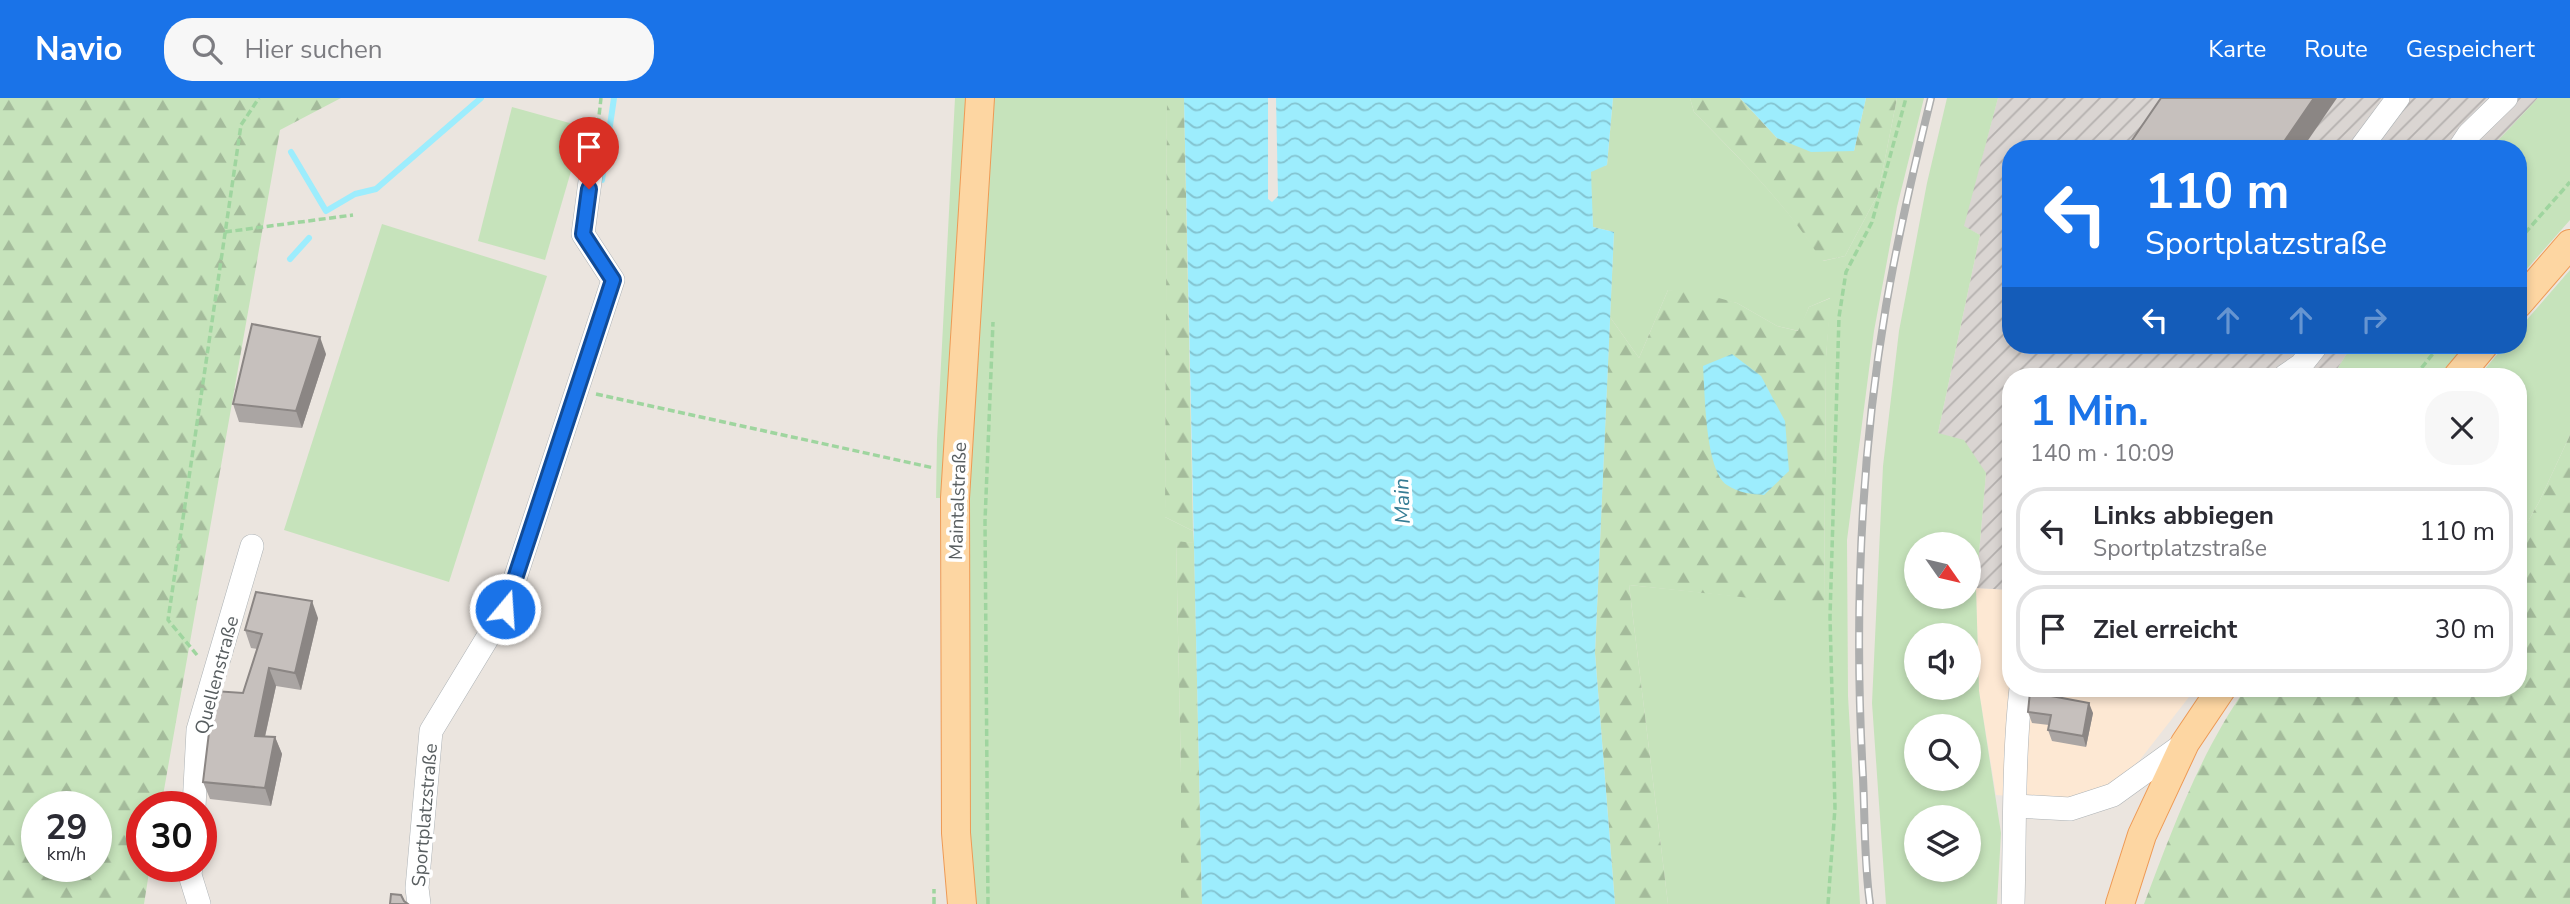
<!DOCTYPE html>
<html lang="de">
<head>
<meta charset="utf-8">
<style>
  body { margin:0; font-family:"Nunito Sans",sans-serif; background:#f7f7f7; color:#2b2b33; height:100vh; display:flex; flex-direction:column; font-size:26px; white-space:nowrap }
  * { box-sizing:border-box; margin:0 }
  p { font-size:23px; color:#7c7c81 }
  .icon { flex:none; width:38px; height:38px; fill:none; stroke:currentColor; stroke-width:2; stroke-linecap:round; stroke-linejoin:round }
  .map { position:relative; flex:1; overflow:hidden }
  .sheet { position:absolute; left:2002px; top:270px; width:525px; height:329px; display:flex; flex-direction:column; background:#fff; border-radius:28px; box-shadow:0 4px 10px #0003 }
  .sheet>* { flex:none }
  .guide { position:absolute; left:2002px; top:42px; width:525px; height:214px; border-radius:28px; box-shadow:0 4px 10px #0003; background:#1a73e8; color:#fff; overflow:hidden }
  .needle { width:46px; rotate:124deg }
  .controls { position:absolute; left:1904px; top:434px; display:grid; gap:14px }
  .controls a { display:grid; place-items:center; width:77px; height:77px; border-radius:50%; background:#fff; box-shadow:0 4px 10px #0003; font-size:35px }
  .speed { position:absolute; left:21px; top:693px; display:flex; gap:14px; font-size:35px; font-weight:700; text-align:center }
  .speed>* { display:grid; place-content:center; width:91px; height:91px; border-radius:50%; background:#fff; box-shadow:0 4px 10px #0003; line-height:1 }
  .speed small { font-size:18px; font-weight:400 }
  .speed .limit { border:10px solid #d22; background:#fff; color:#111 }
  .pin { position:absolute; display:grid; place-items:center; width:60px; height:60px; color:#fff; margin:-72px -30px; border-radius:50% 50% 50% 0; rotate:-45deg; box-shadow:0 0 7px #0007 }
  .pin .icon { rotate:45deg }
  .me { position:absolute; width:77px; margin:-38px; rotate:18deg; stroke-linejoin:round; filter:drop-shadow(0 0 5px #0008) }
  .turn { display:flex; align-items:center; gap:24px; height:147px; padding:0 28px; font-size:32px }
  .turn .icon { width:91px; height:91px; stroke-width:2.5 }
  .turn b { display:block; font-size:49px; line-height:60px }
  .lanes { display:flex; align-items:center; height:66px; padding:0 28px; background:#0003; justify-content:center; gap:35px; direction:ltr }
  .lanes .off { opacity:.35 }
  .round { display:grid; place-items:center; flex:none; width:74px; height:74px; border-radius:28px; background:#f7f7f7 }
  .head { display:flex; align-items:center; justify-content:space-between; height:119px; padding:0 28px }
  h1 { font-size:42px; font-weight:700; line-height:52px; color:#1a73e8 }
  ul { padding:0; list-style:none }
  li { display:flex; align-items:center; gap:21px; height:88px; margin:0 14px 10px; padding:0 14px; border:4px solid #e1e1e2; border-radius:28px }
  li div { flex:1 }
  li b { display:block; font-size:26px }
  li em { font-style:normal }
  header { display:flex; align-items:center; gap:42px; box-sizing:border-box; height:98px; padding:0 35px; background:#1a73e8; color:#fff }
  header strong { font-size:33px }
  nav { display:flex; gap:38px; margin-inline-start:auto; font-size:24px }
  .search { width:490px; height:63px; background:#f7f7f7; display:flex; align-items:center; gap:18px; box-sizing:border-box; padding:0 24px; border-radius:28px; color:#7c7c81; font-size:26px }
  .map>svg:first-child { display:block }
  .commercial { fill:#fde8d3 }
  .industrial { fill:url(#industrial-furrows) }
  .green { fill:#c6e3bb; fill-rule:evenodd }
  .forest { fill:url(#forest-firs); fill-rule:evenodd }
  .water { fill:url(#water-waves) }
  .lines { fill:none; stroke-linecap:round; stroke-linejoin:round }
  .stream { stroke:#9dedfd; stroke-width:6 }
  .minor-casing { stroke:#adb2b5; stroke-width:24 }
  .major-casing { stroke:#ee9a55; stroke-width:30 }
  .path { stroke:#9fd59f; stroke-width:3.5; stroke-dasharray:7 3.5; stroke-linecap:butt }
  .minor { stroke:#fff; stroke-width:23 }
  .major { stroke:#fdd6a2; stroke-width:28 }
  .rail-casing { stroke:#adaeae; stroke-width:8 }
  .rail { stroke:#fff; stroke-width:5; stroke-dasharray:16; stroke-linecap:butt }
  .wall { fill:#aaa5a3 }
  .shaded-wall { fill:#8b8684 }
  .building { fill:#c6c0bd; stroke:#8b8684; stroke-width:2 }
  .route-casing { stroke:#114b97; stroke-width:18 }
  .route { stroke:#1a73e8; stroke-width:12 }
  .labels { text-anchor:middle; stroke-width:7; stroke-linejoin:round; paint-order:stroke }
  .street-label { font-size:19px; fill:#585e60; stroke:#fff }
  .water-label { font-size:21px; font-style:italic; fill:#357c94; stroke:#fff }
</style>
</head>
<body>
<header>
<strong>Navio</strong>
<div class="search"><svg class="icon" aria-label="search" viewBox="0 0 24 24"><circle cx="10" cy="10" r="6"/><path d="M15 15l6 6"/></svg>Hier suchen</div>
<nav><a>Karte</a><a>Route</a><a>Gespeichert</a></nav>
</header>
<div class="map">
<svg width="2570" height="806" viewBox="0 0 2570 806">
  <defs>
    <pattern id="industrial-furrows" width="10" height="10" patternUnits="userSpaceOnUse" patternTransform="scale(1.75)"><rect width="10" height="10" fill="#dad5d2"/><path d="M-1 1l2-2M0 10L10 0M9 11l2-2" fill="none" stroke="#b4b0ae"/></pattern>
    <pattern id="forest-firs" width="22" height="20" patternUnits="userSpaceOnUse" patternTransform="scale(1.75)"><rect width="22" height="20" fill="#c6e3bb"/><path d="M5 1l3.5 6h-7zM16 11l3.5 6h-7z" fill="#a4bb9b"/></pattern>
    <pattern id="water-waves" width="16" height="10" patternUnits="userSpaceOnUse" patternTransform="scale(1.75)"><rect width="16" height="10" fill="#9dedfd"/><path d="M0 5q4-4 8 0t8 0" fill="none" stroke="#83c3d0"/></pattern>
  </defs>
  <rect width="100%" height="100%" fill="#ebe5df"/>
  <path class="commercial" d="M1976 490 2011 492V590H2196L2139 663 2108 689 2061 702 1996 697 1979 593Z"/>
  <path class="industrial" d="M1998 0H2538L2490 51H2011V247H2352L2333 278H2011V492L1976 490 1986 375 1938 335 1980 137 1963 128Z"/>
  <g class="green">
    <path d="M955 0H1167L1165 419 1193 433 1194 445 1176 444 1181 675V806H962L954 400H936L937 342Z"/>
    <path d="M1613 0H1690L1694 14C1740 61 1787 107 1823 163L1845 158 1878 96 1897 0H1924L1897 109 1874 233 1847 442 1848 598 1860 806H1668L1629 487 1824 507 1826 259 1830 200 1809 209 1799 233 1777 228 1737 205 1668 192 1639 260 1610 219 1614 134 1593 129 1590 71 1607 67Z"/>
    <path d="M1947 0H1998L1964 128 1980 137 1938 335 1964 342 1986 375 1976 490 1979 593 2001 735 1997 806H1886L1872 605 1883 368 1899 233 1927 85ZM1916 446H1969V499H1916ZM1916 537H1969V590H1916ZM1916 628H1969V681H1916ZM1916 719H1969V772H1916Z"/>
    <path d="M2538 0H2570V122L2518 181V51H2490Z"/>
    <path d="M512 9 584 29 545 162 478 143Z"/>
    <path d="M382 126 547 178 449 484 284 432Z"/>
    <path d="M2570 172V337L2539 404 2518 441V278H2479L2505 247H2518V232Z"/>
    <path d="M2352 247H2465L2440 278H2333Z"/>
  </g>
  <g class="forest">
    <path d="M0 0H341L280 32 161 709H142V768H150L144 806H0ZM37 709H96V768H37Z"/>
    <path d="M1167 0H1184L1193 433 1165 419Z"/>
    <path d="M1690 0H1740L1777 40 1854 53 1866 0H1897L1878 96 1845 158 1822 163C1787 107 1740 61 1694 14Z"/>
    <path d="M1668 192 1693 193 1737 205 1777 228 1798 233 1809 209 1831 200 1826 259 1824 508 1629 487 1668 806H1615L1595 555 1610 219 1639 260Z"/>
    <path d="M2570 337V806H2144C2172 732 2200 655 2246 590H2518V540H2520L2518 441 2539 404Z"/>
    <path d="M1176 443 1194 445 1202 806H1181V675Z"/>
  </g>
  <g class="water">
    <path d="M1184 0H1268V101L1272 104 1278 98 1276 0H1613L1607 67 1591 74 1593 129 1614 134 1595 555 1615 806H1202Z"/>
    <path d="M1740 0H1866L1854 53 1811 54 1777 40Z"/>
    <path d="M1732 256 1761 278 1785 323 1789 373 1764 397C1751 396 1739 395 1727 387 1705 372 1705 295 1703 268Z"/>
  </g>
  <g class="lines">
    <g class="stream">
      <path d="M291 54 326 113 355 96 376 91 481 0"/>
      <path d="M602 82 614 0"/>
      <path d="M290 161 309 140"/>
    </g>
    <g class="minor-casing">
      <g id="minor">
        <path d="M2360 51 2398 0"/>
        <path d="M2459 51 2469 36 2506 0"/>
        <path d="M2285 278 2301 267 2317 247"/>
        <path d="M2016 708 2070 711 2113 697 2185 645"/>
        <path d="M194 709 198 632 252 448"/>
        <path d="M191 768 190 777 199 806"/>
        <path d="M419 806 417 790 431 633 505 511 613 182 583 136 595 46"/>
        <path d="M2013 806C2015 734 2013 662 2021 590"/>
      </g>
    </g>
    <g class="major-casing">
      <g id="major">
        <path d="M2518 206 2570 146"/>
        <path d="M2458 278 2484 247"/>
        <path d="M962 806 956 735 955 400 980 0"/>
        <path d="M2120 806 2142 737 2185 645 2222 590"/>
      </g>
    </g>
    <g class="path">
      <path d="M598 27 601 0"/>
      <path d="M225 134 353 117"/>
      <path d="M2518 143 2570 84"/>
      <path d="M2415 278 2440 247"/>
      <path d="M596 296 934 370"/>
      <path d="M197 557 168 522 241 27 259 0"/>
      <path d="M934 806V791"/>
      <path d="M988 806 985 423 993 224"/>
      <path d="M1828 806 1835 710 1830 519 1839 219 1846 174 1872 124 1906 0"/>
    </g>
    <use href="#minor" class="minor"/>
    <use href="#major" class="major"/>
    <g class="rail-casing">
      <path id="rail" d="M1870 806C1864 764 1865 721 1863 679 1854 521 1860 363 1886 208 1898 138 1914 69 1931 0"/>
    </g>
    <use href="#rail" class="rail"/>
  </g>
  <g class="wall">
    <path d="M326 256 302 330 239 324 233 306Z"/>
    <path d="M318 520 301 592 276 588 265 639H275L282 656 271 708 210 701 203 684 243 595 258 551 251 550 245 532Z"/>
    <path d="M2028 614 2093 615 2086 649 2052 643 2048 632 2049 627 2032 625Z"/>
  </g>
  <g class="shaded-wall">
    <path d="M2314 0H2337L2302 51H2279Z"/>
    <path d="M320 239 326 256 302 330 296 313Z"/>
    <path d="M312 503 318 520 301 592 295 575Z"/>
    <path d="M269 570 276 588 261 656 255 638Z"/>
    <path d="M2089 605 2093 615 2086 649 2083 638Z"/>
    <path d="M275 639 282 656 271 708 265 690Z"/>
  </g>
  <g class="building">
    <path d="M2161 0H2314L2279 51H2126Z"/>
    <path d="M252 226 320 239 296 313 233 306Z"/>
    <path d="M256 494 312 503 295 575 269 570 255 638 275 639 265 690 203 684 214 593 243 595 262 536 245 532Z"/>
    <path d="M2030 594 2089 605 2083 638 2048 632 2051 617 2028 614Z"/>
    <path d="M391 796 401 797 404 803 408 806H390Z"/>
  </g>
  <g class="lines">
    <g class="route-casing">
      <path id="route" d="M505 511 613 182 583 136 589 91"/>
    </g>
    <use href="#route" class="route"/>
  </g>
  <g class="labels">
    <g class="street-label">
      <text transform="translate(957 403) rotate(-88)" y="7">Maintalstraße</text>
      <text transform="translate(216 577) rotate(-75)" y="7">Quellenstraße</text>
      <text transform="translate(424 717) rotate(-85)" y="7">Sportplatzstraße</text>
    </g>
    <g class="water-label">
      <text transform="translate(1402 403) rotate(-92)" y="7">Main</text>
    </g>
  </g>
</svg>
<div class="controls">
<a><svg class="needle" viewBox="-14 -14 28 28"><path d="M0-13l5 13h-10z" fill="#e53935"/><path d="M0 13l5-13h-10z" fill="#7c7c81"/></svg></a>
<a><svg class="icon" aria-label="sound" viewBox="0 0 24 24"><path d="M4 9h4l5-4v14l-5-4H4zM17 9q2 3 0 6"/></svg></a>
<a><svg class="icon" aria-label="search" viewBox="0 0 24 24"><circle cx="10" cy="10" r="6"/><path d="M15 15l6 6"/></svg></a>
<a><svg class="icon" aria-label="layers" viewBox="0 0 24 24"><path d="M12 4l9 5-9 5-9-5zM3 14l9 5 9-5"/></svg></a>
</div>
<div class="speed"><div>29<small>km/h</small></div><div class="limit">30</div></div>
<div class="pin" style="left:589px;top:91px;background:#d93025"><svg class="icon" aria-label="arrive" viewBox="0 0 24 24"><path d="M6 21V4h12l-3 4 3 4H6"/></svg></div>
<svg class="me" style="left:505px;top:511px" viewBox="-20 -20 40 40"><circle r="17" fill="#1a73e8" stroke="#fff" stroke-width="3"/><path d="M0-11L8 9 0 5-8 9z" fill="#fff"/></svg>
<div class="guide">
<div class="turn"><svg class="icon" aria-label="left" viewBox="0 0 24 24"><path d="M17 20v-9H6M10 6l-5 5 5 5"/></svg><div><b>110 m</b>Sportplatzstraße</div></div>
<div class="lanes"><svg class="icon" aria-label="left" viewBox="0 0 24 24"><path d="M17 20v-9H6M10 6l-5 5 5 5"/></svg><svg class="icon off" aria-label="ahead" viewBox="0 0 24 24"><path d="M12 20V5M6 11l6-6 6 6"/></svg><svg class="icon off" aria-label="ahead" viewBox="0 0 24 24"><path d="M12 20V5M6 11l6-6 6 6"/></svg><svg class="icon off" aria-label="right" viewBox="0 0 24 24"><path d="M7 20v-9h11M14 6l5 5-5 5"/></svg></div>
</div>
<section class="sheet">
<div class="head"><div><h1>1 Min.</h1><p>140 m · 10:09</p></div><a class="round"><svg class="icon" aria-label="close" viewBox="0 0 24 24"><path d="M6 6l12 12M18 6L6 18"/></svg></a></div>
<ul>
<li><svg class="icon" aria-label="left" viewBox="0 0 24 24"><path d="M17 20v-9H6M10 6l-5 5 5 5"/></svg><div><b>Links abbiegen</b><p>Sportplatzstraße</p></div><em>110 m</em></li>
<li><svg class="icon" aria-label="arrive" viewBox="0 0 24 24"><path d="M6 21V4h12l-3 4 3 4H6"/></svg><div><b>Ziel erreicht</b></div><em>30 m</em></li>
</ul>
</section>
</div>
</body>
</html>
